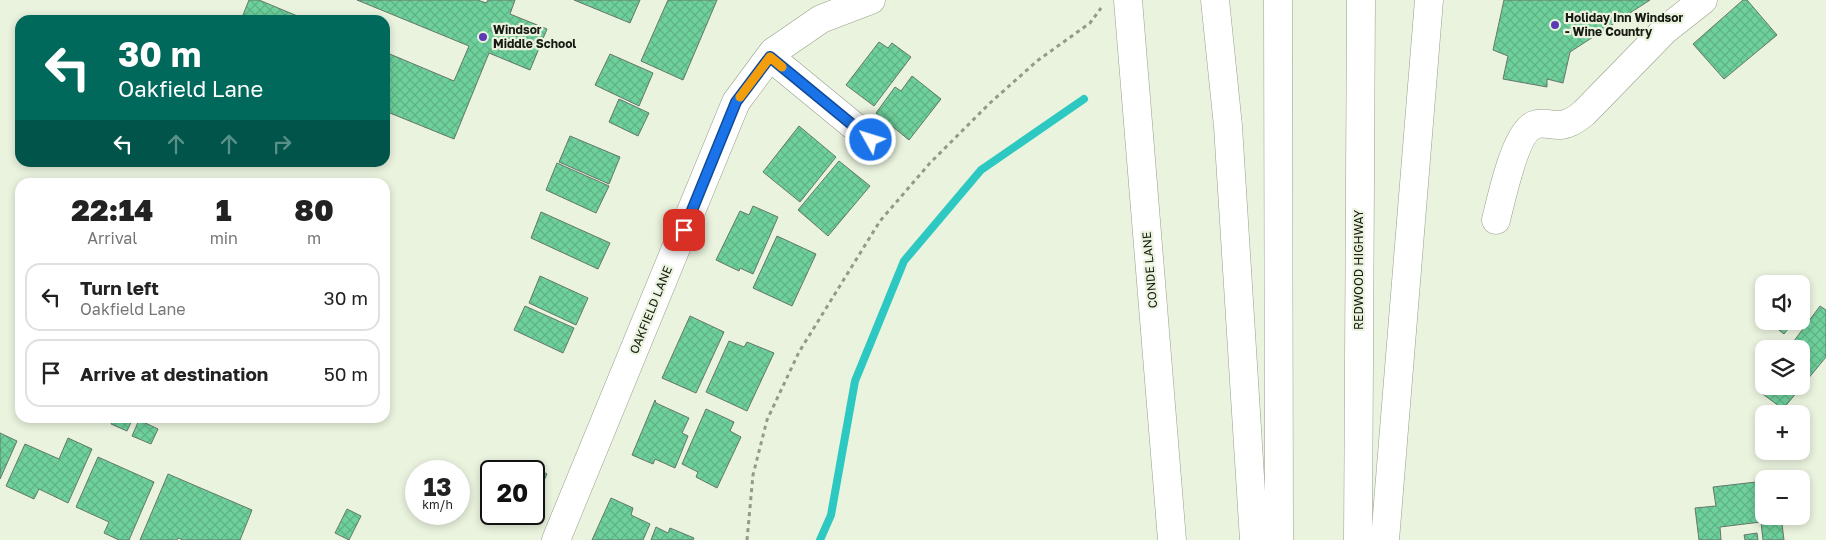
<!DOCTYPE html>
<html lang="en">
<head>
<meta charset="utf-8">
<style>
  body { margin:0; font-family:"Golos Text",sans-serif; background:#f6f6f6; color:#222; height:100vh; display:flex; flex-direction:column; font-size:19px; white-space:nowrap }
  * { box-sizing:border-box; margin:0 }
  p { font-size:16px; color:#767676 }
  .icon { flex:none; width:28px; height:28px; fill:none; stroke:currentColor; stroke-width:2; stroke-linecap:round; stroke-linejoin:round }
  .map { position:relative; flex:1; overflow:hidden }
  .panel { position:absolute; left:15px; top:178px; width:375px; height:245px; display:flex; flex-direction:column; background:#fff; border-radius:15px; box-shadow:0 2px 8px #0003 }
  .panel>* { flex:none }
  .top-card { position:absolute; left:15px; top:15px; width:375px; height:152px; border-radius:15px; box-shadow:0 2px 8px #0003; background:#00695c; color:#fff; overflow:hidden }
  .fabs { position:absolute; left:1755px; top:275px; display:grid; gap:10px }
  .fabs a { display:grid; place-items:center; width:55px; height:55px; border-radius:10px; background:#fff; box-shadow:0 2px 8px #0003; font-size:25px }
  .speed { position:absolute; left:405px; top:460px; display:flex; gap:10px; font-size:25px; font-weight:700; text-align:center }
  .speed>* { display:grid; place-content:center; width:65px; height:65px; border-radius:50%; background:#fff; box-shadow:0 2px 8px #0003; line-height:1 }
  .speed small { font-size:12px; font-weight:400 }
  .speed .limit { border:2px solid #111; border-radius:8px; background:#fff; color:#111 }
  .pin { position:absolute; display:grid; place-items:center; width:42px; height:42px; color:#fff; margin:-21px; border-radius:10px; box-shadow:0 2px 8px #0006 }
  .me { position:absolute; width:55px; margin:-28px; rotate:309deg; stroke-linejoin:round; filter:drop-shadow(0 0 4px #0008) }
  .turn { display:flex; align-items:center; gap:18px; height:105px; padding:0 20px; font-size:22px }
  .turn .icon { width:65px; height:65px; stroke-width:2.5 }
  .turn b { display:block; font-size:35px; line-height:42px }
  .lanes { display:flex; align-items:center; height:48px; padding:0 20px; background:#0003; justify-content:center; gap:25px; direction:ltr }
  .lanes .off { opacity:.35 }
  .eta { display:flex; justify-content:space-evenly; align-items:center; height:85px; text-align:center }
  .eta b { font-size:30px; font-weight:800; line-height:35px }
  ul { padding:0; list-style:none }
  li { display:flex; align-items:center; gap:15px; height:68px; margin:0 10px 8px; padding:0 10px; border:2px solid #e0e0e0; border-radius:15px }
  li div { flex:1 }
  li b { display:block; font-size:19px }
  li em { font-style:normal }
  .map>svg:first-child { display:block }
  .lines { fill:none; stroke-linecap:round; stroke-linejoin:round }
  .stream { stroke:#2dc8c2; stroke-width:8 }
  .building { fill:url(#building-cross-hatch); stroke:#64776b }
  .minor-casing { stroke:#979f8c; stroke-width:29 }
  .highway-casing { stroke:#979f8c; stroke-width:29 }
  .path { stroke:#939a8a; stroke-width:3; stroke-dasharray:4 4; stroke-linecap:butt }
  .minor { stroke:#fff; stroke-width:28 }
  .highway { stroke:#fff; stroke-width:28 }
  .route-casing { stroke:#114b97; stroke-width:12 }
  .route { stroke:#1a73e8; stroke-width:9 }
  .slow { stroke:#f59e0b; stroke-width:9 }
  .poi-dot { fill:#5a3bb3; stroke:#eaf3de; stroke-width:2 }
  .labels { text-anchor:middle; stroke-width:4.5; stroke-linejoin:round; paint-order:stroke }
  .poi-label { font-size:12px; font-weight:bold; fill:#181b13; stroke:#eaf3de; text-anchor:start }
  .street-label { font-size:12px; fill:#181b13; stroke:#eaf3de }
</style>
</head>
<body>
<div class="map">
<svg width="1826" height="540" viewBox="0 0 1826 540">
  <defs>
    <pattern id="building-cross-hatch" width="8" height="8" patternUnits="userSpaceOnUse" patternTransform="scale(1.25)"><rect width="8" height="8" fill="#6ed09b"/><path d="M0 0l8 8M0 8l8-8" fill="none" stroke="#5fb285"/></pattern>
  </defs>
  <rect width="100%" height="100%" fill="#eaf3de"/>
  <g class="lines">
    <path class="stream" d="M820 540 831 515 855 381 904 261 981 170 1084 99"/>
  </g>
  <g class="building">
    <path d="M249 0H259L307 20H241Z"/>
    <path d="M357 0H478L486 3 488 0H515L510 14 547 29 530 70 489 53 454 139 385 111V52L454 81 469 46Z"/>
    <path d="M574 0H640L630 23Z"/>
    <path d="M668 0H717L683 80 641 61Z"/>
    <path d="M1504 0H1650L1570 52 1563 83 1547 79V87L1503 79 1508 56 1493 50Z"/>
    <path d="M1743 0H1747L1777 35 1724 79 1693 44Z"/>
    <path d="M879 42 888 48 892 43 911 57 874 106 846 85Z"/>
    <path d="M610 54 653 73 639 106 595 85Z"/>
    <path d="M912 76 941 99 909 140 876 113 895 87 901 91Z"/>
    <path d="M619 99 649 113 638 136 609 122Z"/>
    <path d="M799 126 836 157 800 202 763 172Z"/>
    <path d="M570 136 620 157 609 184 559 162Z"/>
    <path d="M839 161 870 186 828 236 798 210Z"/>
    <path d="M557 163 609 186 596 213 546 190Z"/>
    <path d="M753 206 778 217 753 274 740 268 739 271 716 260 740 211 749 215Z"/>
    <path d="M541 212 610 243 598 269 531 238Z"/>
    <path d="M777 236 816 254 792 306 753 288Z"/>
    <path d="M540 276 588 298 576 325 529 303Z"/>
    <path d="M525 306 574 328 563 353 514 330Z"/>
    <path d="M1820 306 1826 310V357L1783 409 1760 392 1764 386H1801V349H1788Z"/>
    <path d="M690 316 724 332 696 393 662 378Z"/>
    <path d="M1771 321H1789L1792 324 1784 334 1770 323Z"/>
    <path d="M729 341 744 347 747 342 774 353 747 411 706 392Z"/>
    <path d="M655 400 656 403 689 418 682 433 688 436 675 468 655 459 653 464 632 455Z"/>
    <path d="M706 409 734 422 730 431 741 437 717 488 696 477 698 472 682 464Z"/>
    <path d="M114 418H133L127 431 111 424Z"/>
    <path d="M139 420 158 429 151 444 132 436Z"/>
    <path d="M0 433 17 441 0 479Z"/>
    <path d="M68 438 92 449 68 503 39 489 34 499 6 486 25 444 59 459Z"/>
    <path d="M98 457 154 482 129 540H119L104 533 109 522 76 507Z"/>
    <path d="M535 467 547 474 534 502 533 471Z"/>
    <path d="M168 474 252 510 240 540H183L178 538 177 540H140Z"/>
    <path d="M1756 482 1758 500H1764V516H1781L1784 540H1763L1761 522 1720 527 1721 540H1699L1695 508 1716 506 1713 487Z"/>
    <path d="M611 498 633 508 631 515 650 524 643 540H592Z"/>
    <path d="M347 509 361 516 349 540 335 533Z"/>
    <path d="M656 527 668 533 670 528 694 538 693 540H651Z"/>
    <path d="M1757 533 1758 540H1745L1744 535Z"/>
  </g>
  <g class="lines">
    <g class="minor-casing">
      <g id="minor">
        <path d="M1128 0 1172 540"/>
        <path d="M770 57 871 140"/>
        <path d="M1496 220C1501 200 1515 133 1534 125 1543 121 1552 126 1561 125 1570 124 1577 119 1584 113L1665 30 1703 0"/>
        <path d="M556 540 736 102 773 52 821 19 871 0"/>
      </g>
    </g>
    <g class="highway-casing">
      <g id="highway">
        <path d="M1215 0 1228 126 1254 540"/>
        <path d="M1278 0 1279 540"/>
        <path d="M1358 540 1361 0"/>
        <path d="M1385 540 1429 0"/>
      </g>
    </g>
    <path class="path" d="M747 540 753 475 767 420 799 352 880 221 930 163 990 103 1037 61 1090 23 1101 8"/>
    <use href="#minor" class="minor"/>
    <use href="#highway" class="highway"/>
  </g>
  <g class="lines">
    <g class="route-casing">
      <path id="route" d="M684 230 736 102 770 57 871 140"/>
    </g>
    <use href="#route" class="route"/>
    <path class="slow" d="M740 97 770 57 782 67"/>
  </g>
  <g class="poi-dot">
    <circle cx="1555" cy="25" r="5"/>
    <circle cx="483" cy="37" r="5"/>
  </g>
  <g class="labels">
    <g class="poi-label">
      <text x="1565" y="22">Holiday Inn Windsor<tspan x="1565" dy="14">- Wine Country</tspan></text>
      <text x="493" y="34">Windsor<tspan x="493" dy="14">Middle School</tspan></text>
    </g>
    <g class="street-label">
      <text transform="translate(1150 270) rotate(-95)" y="4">CONDE LANE</text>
      <text transform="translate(1359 270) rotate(-90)" y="4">REDWOOD HIGHWAY</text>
      <text transform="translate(651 310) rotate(-68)" y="4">OAKFIELD LANE</text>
    </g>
  </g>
</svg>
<div class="fabs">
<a><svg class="icon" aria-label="sound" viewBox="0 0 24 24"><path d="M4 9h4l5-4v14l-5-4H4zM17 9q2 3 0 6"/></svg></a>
<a><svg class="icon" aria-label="layers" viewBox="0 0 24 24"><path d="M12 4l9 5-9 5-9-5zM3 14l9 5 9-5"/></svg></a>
<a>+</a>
<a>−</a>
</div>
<div class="speed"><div>13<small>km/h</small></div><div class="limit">20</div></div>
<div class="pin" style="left:684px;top:230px;background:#d93025"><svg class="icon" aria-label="arrive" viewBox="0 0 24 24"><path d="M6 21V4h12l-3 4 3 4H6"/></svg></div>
<svg class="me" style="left:871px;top:140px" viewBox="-20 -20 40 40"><circle r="17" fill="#1a73e8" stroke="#fff" stroke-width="3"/><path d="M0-11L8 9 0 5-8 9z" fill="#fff"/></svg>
<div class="top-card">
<div class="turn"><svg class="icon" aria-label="left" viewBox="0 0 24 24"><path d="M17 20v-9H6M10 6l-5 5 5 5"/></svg><div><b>30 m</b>Oakfield Lane</div></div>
<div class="lanes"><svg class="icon" aria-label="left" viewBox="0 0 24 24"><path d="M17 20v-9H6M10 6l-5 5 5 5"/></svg><svg class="icon off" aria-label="ahead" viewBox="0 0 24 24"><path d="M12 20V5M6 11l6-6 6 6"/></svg><svg class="icon off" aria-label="ahead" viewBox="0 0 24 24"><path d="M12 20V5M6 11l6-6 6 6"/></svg><svg class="icon off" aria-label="right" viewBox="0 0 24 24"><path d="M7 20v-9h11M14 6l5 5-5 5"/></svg></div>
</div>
<section class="panel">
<div class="eta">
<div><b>22:14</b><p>Arrival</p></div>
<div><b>1</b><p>min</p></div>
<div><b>80</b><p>m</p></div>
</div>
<ul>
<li><svg class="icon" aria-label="left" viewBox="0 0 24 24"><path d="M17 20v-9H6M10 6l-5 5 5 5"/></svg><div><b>Turn left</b><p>Oakfield Lane</p></div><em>30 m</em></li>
<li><svg class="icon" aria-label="arrive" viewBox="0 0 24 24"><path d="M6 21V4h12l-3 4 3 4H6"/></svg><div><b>Arrive at destination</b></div><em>50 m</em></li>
</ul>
</section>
</div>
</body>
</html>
